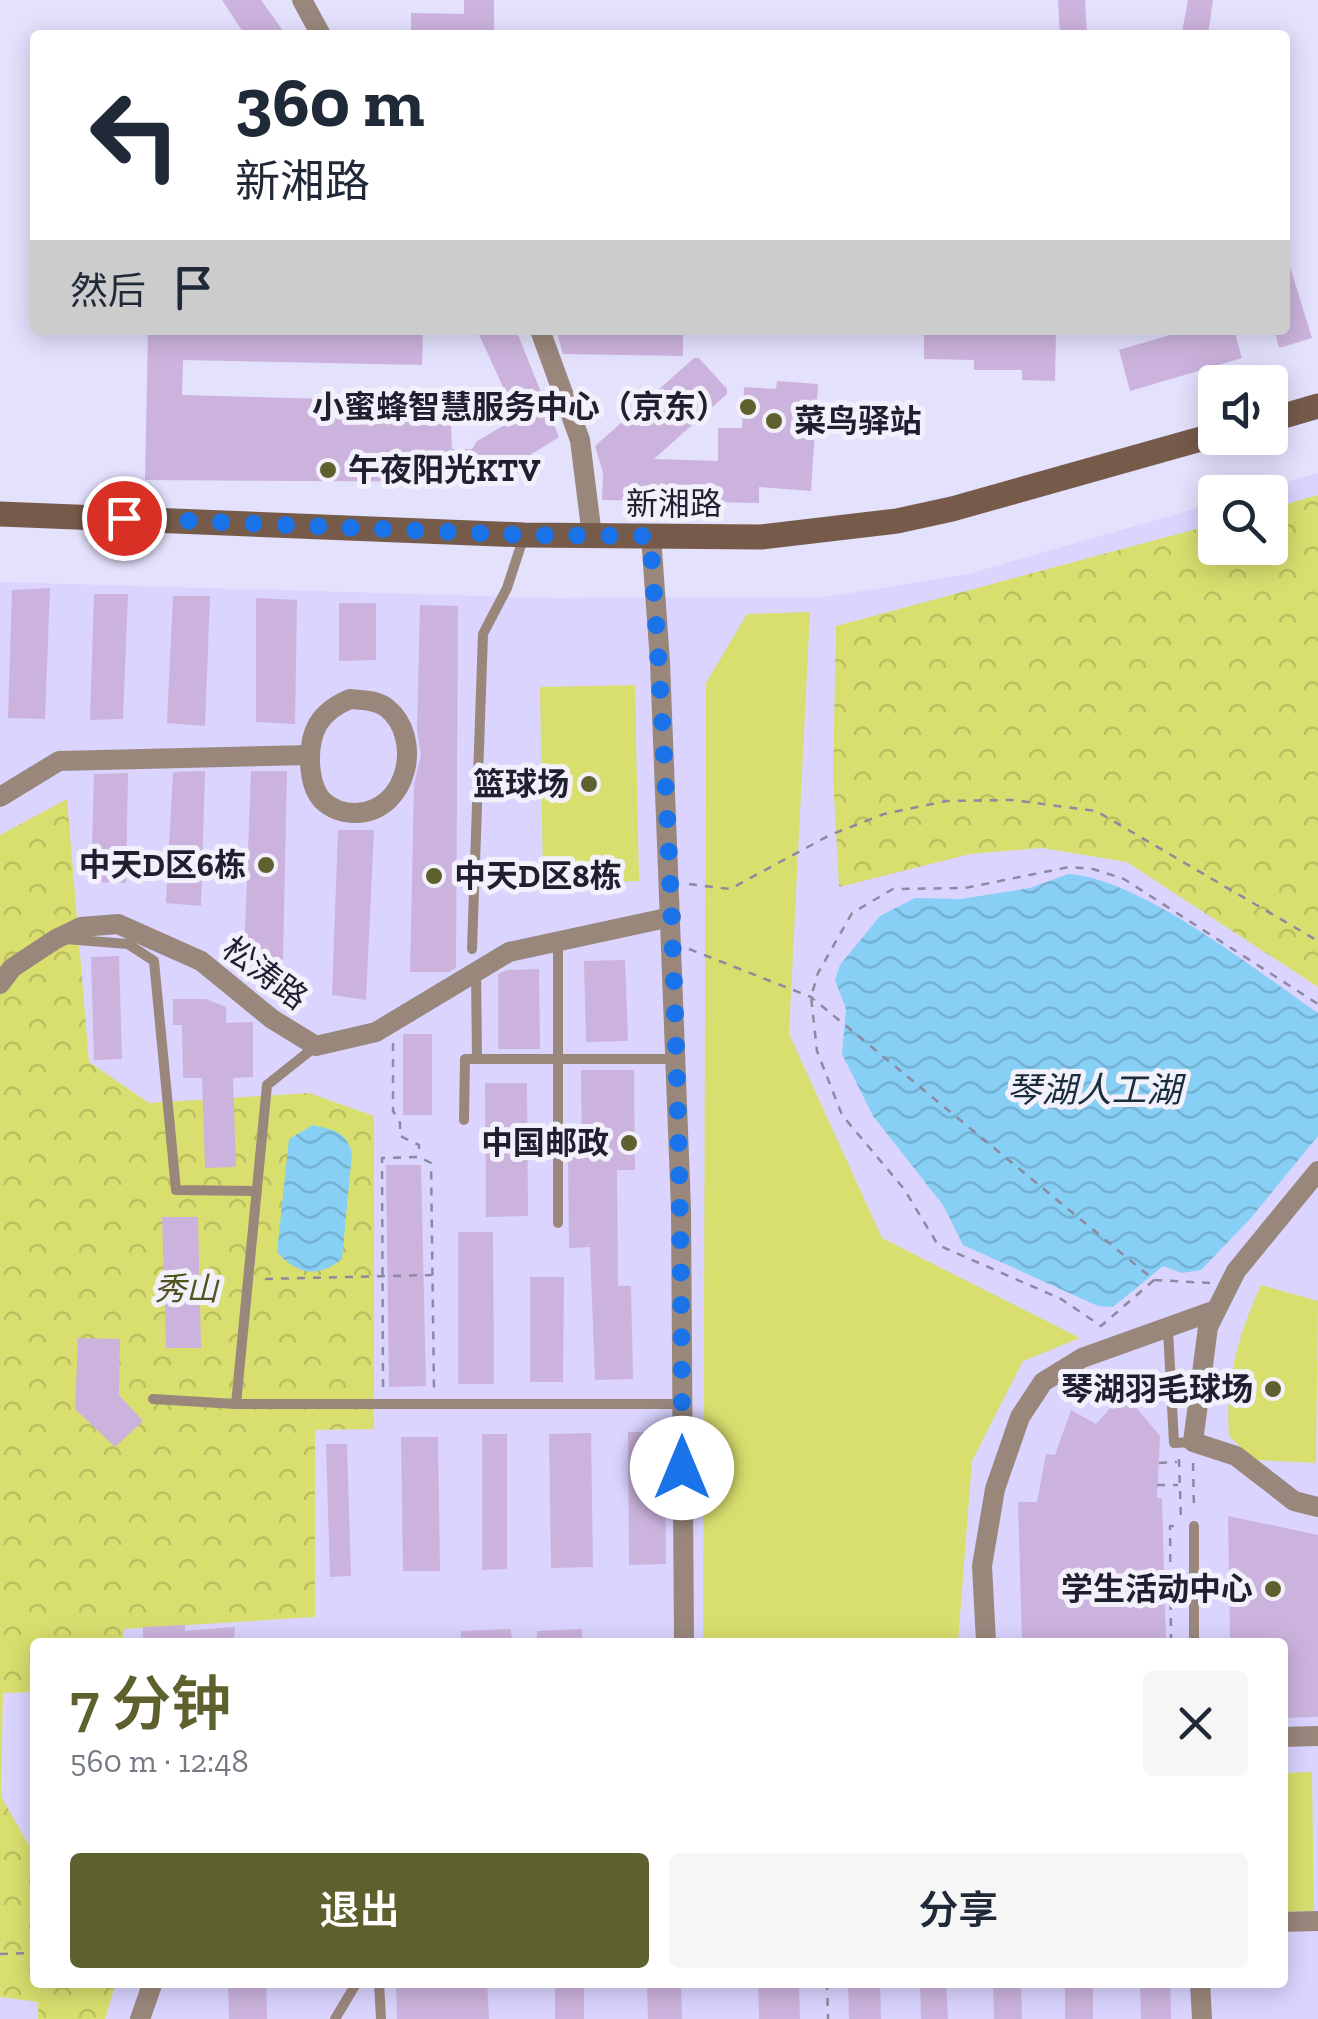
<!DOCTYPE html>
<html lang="zh">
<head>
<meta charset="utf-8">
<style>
  body { margin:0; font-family:"Zilla Slab","Noto Sans SC",serif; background:#f6f6f7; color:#1f2937; height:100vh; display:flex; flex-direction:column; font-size:38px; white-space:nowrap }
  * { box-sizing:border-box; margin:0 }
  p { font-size:32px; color:#747a83 }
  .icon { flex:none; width:55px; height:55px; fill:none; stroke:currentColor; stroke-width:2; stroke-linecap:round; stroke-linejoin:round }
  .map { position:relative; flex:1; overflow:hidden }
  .details { position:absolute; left:30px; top:1638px; width:1258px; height:350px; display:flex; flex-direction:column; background:#fff; border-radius:10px; box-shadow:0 5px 25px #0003 }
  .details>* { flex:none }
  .top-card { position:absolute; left:30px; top:30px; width:1260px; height:305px; border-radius:10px; box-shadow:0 5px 25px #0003; background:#fff; color:#1f2937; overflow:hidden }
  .fabs { position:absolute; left:1198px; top:365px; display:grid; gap:20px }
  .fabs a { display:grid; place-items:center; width:90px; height:90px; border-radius:10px; background:#fff; box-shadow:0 5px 25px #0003; font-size:50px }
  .pin { position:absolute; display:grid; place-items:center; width:85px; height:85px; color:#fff; margin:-42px; border:5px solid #fff; border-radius:50%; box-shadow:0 2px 10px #0007 }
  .me { position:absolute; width:110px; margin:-55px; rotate:0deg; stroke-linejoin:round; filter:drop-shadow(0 0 8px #0008) }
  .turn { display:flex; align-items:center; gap:35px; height:210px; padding:0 40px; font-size:45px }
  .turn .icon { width:130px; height:130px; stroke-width:2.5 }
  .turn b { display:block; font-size:70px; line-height:85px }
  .then { display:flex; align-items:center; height:95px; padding:0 40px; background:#0003; gap:20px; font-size:38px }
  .round { display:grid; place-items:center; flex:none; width:105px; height:105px; border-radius:10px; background:#f6f6f7 }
  .summary { display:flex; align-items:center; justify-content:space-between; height:170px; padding:0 40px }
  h1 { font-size:60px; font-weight:600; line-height:75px; color:#5e612e }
  .button { display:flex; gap:20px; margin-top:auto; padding:20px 40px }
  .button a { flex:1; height:115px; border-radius:10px; background:#5e612e; color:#fff; font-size:40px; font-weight:600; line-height:115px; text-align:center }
  .button a+a { background:#f6f6f7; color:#1f2937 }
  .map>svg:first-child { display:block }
  .built { fill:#dad4ff; fill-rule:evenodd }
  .green { fill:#d9df6e }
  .forest { fill:url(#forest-crowns) }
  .water { fill:url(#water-waves) }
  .building { fill:#ccb3dd }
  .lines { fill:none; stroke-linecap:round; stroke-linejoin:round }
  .path { stroke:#8c89a0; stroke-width:2.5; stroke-dasharray:8 8; stroke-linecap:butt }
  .lane { stroke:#9a877c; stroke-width:10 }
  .street { stroke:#9a877c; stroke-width:20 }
  .secondary { stroke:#765b4b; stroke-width:25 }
  .route { stroke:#1a73e8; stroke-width:18; stroke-dasharray:0 32.4 }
  .poi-dot { fill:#5e612e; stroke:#f2f0fa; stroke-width:4 }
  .labels { text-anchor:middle; stroke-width:10; stroke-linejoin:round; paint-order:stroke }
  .poi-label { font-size:32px; font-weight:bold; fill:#211f2f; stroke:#f2f0fa; text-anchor:end }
  .street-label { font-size:32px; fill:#211f2f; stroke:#f2f0fa }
  .park-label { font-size:32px; font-style:italic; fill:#505321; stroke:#f2f0fa }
  .water-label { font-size:35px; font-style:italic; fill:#172e3a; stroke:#f2f0fa }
</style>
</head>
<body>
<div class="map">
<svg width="1318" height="2019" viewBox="0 0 1318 2019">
  <defs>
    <pattern id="forest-crowns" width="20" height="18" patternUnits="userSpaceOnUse" patternTransform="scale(2.5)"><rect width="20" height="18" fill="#d9df6e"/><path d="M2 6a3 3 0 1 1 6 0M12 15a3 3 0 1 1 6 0" fill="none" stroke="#babf60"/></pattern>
    <pattern id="water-waves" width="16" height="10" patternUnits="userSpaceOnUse" patternTransform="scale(2.5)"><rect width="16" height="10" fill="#87cff4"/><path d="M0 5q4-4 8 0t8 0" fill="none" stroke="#74b1d2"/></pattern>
  </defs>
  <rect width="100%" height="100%" fill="#e4e1fd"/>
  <path class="built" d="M1318 473V2019H0V582L555 598 825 597 968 574 1215 503V548H1270V492H1250ZM35 1642H1282V1982H35Z"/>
  <g class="green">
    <path d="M810 612 789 1034 882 1238 1080 1338 1023 1361 972 1461 958 1642H703L706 683 747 614Z"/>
    <path d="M635 685 639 881 543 883 540 687Z"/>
    <path d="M1261 1285 1318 1301 1316 1463 1255 1460 1229 1436C1225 1381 1238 1335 1261 1285Z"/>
    <path d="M1312 1772 1314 1911 1283 1912 1282 1773Z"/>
  </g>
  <g class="forest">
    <path d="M1318 495V987L1127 862 1042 848 970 854 839 887 833 777 836 626 1215 524V548H1270V509Z"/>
    <path d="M67 799 89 1062 149 1103 309 1093 374 1116V1429L315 1430V1617L124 1629 123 1642H35V1692L3 1693 1 1796 35 1856V1982L116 1983 105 2019H38V2002L0 1997V835Z"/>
  </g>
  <g class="water">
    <path d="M1068 874C1142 879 1255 970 1318 1013V1136L1250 1219 1201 1270 1182 1273 1163 1266 1113 1307 1098 1306 963 1245 943 1205 873 1116 842 1054 846 1009 835 980 840 965 880 916 915 898 961 899 1030 888Z"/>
    <path d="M313 1125C333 1130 346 1131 352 1153L342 1259C318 1279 296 1274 277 1252L289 1139Z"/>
  </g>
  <g class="building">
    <path d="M222 0H261L286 35H245Z"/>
    <path d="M464 0H494V35H411V13L464 14Z"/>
    <path d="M1058 0H1085L1087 35H1060Z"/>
    <path d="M1188 0H1213L1208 35 1182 32Z"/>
    <path d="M1285 260H1288L1312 338 1279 348 1274 330H1285Z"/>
    <path d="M148 330H423L422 365 183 360 182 395 450 402 452 449H472L477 441 517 418 477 330H516L559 437 486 482 145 480Z"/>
    <path d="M556 330H683V356L563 354Z"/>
    <path d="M924 330H1056L1055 381 1022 380V370H974V360L924 359Z"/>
    <path d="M1187 330H1234L1242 358 1130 391 1119 350Z"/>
    <path d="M694 358H699L727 389V394L654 459 718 461V428H742L744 387 776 389 777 381 818 384 811 491 759 487V503L602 500 603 473 595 446Z"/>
    <path d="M50 588 45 719 8 718 12 590Z"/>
    <path d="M94 594H128L123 719 90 720Z"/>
    <path d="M173 596H210L205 726 167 723Z"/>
    <path d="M256 598 297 600 295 724 256 722Z"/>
    <path d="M339 603H376V660L339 661Z"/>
    <path d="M420 605 458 606 456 968 449 972H410L414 784 421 755 417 729Z"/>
    <path d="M205 771 201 906 166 903 173 772Z"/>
    <path d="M251 771H287L283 960 244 959Z"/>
    <path d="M128 773 126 883 91 882 94 774Z"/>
    <path d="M338 830H374L366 1000 332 995Z"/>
    <path d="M119 956 122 1059 94 1060 91 957Z"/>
    <path d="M625 960 628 1041 586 1042 584 961Z"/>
    <path d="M539 969 540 1049H498V974L507 970Z"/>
    <path d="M173 999H206L226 1007V1023L253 1022V1077L233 1078 236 1167 205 1168 202 1078H183L182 1025H173Z"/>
    <rect x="403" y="1034" width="29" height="81"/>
    <path d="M581 1070H634L635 1170H617L618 1286H631L633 1379 595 1380 590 1247 569 1248 568 1154H582Z"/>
    <path d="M485 1083H527L528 1216 486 1217Z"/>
    <path d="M386 1165H421L426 1386 389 1387Z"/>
    <path d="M162 1217H198L201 1348H166Z"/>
    <path d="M458 1232H493L494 1384H458Z"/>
    <path d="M530 1277H564L563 1382H530Z"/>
    <path d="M78 1338 120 1339 119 1395 143 1421 115 1447 75 1409Z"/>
    <path d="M1124 1393 1160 1436 1157 1498H1162L1166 1642H1022L1018 1502H1037L1046 1454 1055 1455 1071 1410 1096 1424Z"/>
    <path d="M628 1432H665L666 1564 629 1565Z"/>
    <path d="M591 1433 593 1567 551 1568 549 1434Z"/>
    <path d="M482 1434H507V1569L482 1570Z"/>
    <path d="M401 1437H438L440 1571H403Z"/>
    <path d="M326 1444H347L351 1576 330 1577Z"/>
    <path d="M1228 1516 1318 1535V1717L1282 1718V1642H1230Z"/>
    <path d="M185 1625V1631L235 1627 234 1642H143V1627Z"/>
    <path d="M511 1629 512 1642H461V1631Z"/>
    <path d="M582 1629V1642H537V1631Z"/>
    <path d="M228 1982H266L267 2019H229Z"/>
    <path d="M461 1982H487L489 2019H397L396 1987Z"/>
    <rect x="555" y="1982" width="29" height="37"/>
    <path d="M647 1982H681L682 2019H648Z"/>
    <path d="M758 1982H799L800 2019H759Z"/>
    <path d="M848 1982H880L881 2019H849Z"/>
    <path d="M920 1982H946L948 2019H921Z"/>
    <path d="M993 1982H1021L1022 2019H994Z"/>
    <rect x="1065" y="1982" width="28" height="37"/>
    <path d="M1140 1982H1170L1171 2019H1141Z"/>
  </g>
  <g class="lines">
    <g class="path">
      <path d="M689 884 730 889 830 835 884 814 946 801 1012 800 1096 811 1318 941"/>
      <path d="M689 949 811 997 1154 1280 1210 1283"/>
      <path d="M393 1043V1111L400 1123V1136L419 1145V1156"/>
      <path d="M265 1279 432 1275"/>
      <path d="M1154 1280 1101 1326 1061 1299 938 1245 904 1189 842 1115 817 1051 811 997 818 973 852 913 893 889 965 888 1069 867 1093 869 1124 879 1318 1004"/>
      <path d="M383 1387 382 1158 419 1157 431 1163 434 1390"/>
      <path d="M1179 1459 1181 1521"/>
      <path d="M1159 1463 1177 1462"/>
      <path d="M1193 1463 1194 1510"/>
      <path d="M1157 1485H1178"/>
      <path d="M1171 1642 1170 1526H1182"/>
      <path d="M0 1954 35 1953"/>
      <path d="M827 1982 828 2019"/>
    </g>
    <g class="lane">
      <path d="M65 939 128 944 154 961 176 1190 257 1191"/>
      <path d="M472 949 483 634 507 588 524 536"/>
      <path d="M476 972 477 1059"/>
      <path d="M464 1120 465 1059H675"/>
      <path d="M558 1223V943"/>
      <path d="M1168 1330 1174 1443 1193 1442"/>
      <path d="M153 1399 236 1404H682"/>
      <path d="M236 1404 267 1085 316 1046"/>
      <path d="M1194 1642V1526"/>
      <path d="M379 1982 381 2019"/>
      <path d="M335 2019 357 1982"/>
    </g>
    <g class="street">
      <path d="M302 0 321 35"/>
      <path d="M540 330 580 440 592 536"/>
      <path d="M651 536 660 662 681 1209 684 1642"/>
      <path d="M350 699C362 700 377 700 387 708 423 737 409 811 356 813 344 813 331 809 322 800 313 790 311 777 310 764 309 731 319 712 350 699Z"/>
      <path d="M0 797 59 761 310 755"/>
      <path d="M0 984 12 968 56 939 81 927 118 924 201 961 272 1019 316 1046 376 1032 509 952 671 917"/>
      <path d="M1318 1171 1236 1271 1208 1327 1193 1442 1236 1456 1294 1501 1318 1507"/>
      <path d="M986 1642 982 1566 995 1489 1020 1417 1043 1382 1082 1358 1216 1310"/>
      <path d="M1282 1737 1318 1736"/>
      <path d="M1282 1922 1318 1921"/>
      <path d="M1200 1982 1202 2019"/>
      <path d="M140 2019 153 1982"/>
    </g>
    <g class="secondary">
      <path d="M1270 420 1318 406"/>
      <path d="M0 514 524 535 761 537 897 521 952 509 1215 435"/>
    </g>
  </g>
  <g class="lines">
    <path class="route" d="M124 518 524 535 650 536C673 846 682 1157 682 1468"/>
  </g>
  <g class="poi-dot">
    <circle cx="748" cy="407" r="10"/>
    <circle cx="774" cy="421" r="10"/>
    <circle cx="328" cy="470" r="10"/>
    <circle cx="589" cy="784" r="10"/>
    <circle cx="266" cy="865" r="10"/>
    <circle cx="434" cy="876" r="10"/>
    <circle cx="629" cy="1143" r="10"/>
    <circle cx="1273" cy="1389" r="10"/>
    <circle cx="1273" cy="1589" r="10"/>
  </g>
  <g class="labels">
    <g class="poi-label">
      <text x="728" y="418">小蜜蜂智慧服务中心（京东）</text>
      <text x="794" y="432" text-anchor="start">菜鸟驿站</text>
      <text x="348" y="481" text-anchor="start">午夜阳光KTV</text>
      <text x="569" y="795">篮球场</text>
      <text x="246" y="876">中天D区6栋</text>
      <text x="454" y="887" text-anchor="start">中天D区8栋</text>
      <text x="609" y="1154">中国邮政</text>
      <text x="1253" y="1400">琴湖羽毛球场</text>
      <text x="1253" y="1600">学生活动中心</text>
    </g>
    <g class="street-label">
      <text x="674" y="515">新湘路</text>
      <text transform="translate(265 973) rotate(37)" y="11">松涛路</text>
    </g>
    <g class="park-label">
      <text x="186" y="1300">秀山</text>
    </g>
    <g class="water-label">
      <text x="1094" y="1102">琴湖人工湖</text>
    </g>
  </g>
</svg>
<div class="fabs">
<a><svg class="icon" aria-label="sound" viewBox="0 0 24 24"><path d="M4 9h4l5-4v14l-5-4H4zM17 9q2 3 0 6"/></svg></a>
<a><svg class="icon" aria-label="search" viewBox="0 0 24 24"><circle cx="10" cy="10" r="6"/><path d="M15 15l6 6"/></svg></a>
</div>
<div class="pin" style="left:124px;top:518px;background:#d93025"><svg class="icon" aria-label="arrive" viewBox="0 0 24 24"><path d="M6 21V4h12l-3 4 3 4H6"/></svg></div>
<svg class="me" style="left:682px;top:1468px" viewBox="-20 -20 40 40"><circle r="19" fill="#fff"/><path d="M0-13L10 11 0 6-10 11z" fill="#1a73e8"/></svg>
<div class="top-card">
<div class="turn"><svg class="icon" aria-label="left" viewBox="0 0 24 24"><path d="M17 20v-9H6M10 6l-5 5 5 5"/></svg><div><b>360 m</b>新湘路</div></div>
<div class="then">然后<svg class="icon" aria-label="arrive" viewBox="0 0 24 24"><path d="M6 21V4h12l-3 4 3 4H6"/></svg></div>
</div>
<section class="details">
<div class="summary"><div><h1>7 分钟</h1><p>560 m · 12:48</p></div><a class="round"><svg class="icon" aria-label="close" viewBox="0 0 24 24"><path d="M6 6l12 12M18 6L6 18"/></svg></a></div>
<div class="button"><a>退出</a><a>分享</a></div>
</section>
</div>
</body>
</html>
